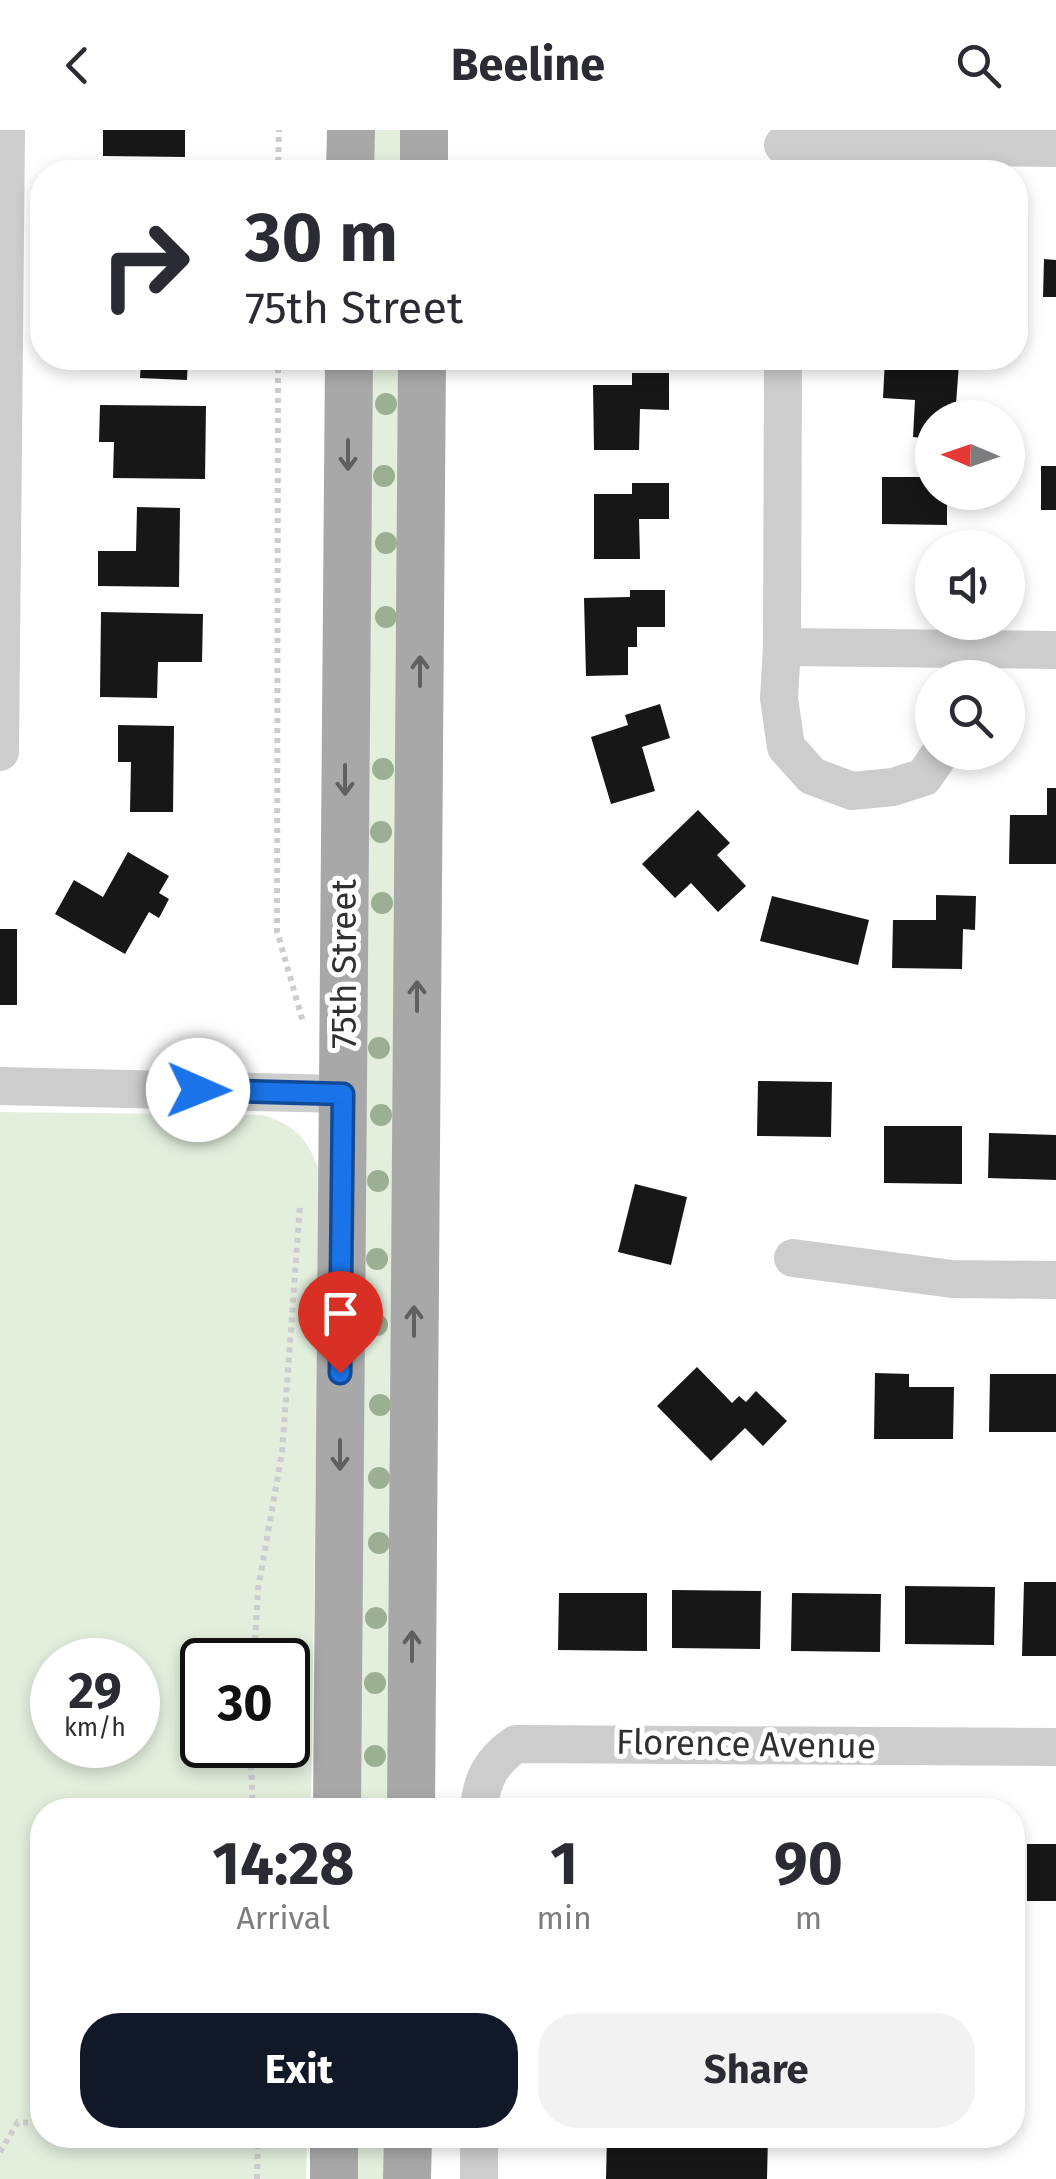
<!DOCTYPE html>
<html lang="en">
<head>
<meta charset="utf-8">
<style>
  body { margin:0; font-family:"Fira Sans",sans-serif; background:#f2f2f3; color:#2b2b33; height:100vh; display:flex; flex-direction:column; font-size:38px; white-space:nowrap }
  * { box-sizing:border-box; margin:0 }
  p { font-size:32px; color:#7c7c81 }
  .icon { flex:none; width:55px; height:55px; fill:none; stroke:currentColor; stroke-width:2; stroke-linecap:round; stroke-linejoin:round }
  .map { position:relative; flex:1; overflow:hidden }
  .sheet { position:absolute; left:30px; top:1668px; width:995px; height:350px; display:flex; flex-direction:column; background:#fff; border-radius:40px; box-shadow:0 5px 15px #0003 }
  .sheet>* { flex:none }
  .hud { position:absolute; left:30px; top:30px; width:998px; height:210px; border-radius:40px; box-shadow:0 5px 15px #0003; background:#fff; color:#2b2b33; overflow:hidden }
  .needle { width:65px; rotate:272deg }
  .fabs { position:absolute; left:915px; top:270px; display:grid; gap:20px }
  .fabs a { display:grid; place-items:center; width:110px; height:110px; border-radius:50%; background:#fff; box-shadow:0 5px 15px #0003; font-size:50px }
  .speed { position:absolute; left:30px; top:1508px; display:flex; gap:20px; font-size:50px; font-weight:700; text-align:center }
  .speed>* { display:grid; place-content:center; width:130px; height:130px; border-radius:50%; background:#fff; box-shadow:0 5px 15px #0003; line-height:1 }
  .speed small { font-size:25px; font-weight:400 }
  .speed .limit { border:5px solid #111; border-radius:15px; background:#fff; color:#111 }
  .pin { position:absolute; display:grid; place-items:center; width:85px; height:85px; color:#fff; margin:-102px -42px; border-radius:50% 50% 50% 0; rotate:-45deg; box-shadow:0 0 10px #0007 }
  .pin .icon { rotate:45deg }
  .me { position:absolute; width:110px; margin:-55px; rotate:91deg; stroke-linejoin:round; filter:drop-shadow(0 0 8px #0008) }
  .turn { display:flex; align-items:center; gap:35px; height:210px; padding:0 50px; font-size:45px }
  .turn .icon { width:130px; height:130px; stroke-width:2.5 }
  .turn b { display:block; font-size:70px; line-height:85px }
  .eta { display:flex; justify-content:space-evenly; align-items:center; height:170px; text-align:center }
  .eta b { font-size:60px; font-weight:700; line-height:70px }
  .action { display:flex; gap:20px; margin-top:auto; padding:20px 50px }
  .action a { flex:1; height:115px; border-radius:40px; background:#111827; color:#fff; font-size:40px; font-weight:700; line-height:115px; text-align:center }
  .action a+a { background:#f2f2f3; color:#2b2b33 }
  header { display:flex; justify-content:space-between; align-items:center; height:130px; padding:0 50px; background:#fff; font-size:45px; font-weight:700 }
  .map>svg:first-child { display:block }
  .green { fill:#e3eedd; fill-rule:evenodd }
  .building { fill:#171717 }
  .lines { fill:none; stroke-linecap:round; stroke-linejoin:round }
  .path { stroke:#cdcdcd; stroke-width:6; stroke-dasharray:5 5; stroke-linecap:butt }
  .minor { stroke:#cdcdcd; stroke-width:38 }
  .major { stroke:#a8a8a8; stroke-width:48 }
  .tree { fill:#9bb092 }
  .oneway { stroke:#606060 }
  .route-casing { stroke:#114b97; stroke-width:25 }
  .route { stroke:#1a73e8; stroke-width:18 }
  .labels { text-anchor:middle; stroke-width:10; stroke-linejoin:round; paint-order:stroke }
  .street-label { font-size:35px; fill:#303030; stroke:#fff }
</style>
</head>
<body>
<header><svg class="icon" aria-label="back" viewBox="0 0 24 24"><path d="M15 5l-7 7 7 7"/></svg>Beeline<svg class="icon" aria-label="search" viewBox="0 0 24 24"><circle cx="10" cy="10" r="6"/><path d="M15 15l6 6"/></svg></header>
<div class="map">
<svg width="1056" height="2049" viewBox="0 0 1056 2049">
  <rect width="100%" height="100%" fill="#fff"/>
  <g class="green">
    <rect x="371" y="0" width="33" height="42"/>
    <path d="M369 228H402L391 1680H357Z"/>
    <path d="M0 982 263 985C297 996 308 1009 320 1043L311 1680H42V2005H307L306 2049H0ZM52 1530H138V1615H52ZM202 1530H288V1615H202Z"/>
    <path d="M354 2005H388V2049H353Z"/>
  </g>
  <g class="building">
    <path d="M103 0H185V27L103 26Z"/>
    <path d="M636 31H672V42H635Z"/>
    <path d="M1044 129 1056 130V167H1043Z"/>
    <path d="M141 228H188L187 250 140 248Z"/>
    <path d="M885 229 959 233 955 288H932V309L913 307 915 270 883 268Z"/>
    <path d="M632 243H669V280L640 279 639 320H594L593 255H632Z"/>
    <path d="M100 275 206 276 205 349 113 348 114 312H99Z"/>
    <rect x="1041" y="336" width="15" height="44"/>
    <path d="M882 347H932V362H947V395L882 394Z"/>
    <path d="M632 353H669V389H639L640 429H594V364H632Z"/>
    <path d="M137 377 180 378 179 457 98 456V421H136Z"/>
    <path d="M630 460H665V497H637V517H628V545L586 546 584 468 630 467Z"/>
    <path d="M101 482 203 484 202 532H158L157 568 100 567Z"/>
    <path d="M660 574 670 608 642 617 655 661 611 674 591 607 628 595 625 585Z"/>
    <path d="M118 595 174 596 173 682H130L131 632H118Z"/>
    <path d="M1047 658H1056V734H1009L1010 685H1047Z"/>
    <path d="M698 680 730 713 717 725 746 756 718 782 691 753 675 768 642 734Z"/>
    <path d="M128 722 169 746 159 763 169 769 159 788 149 782 125 824 55 784 74 750 103 767Z"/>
    <path d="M936 765 976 766 975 800 963 799 962 839 892 838 893 790H936Z"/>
    <path d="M772 766 869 790 858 835 760 811Z"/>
    <rect x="0" y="799" width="17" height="76"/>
    <path d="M758 951 832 952 831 1007 757 1006Z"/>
    <path d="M884 996H962V1054L884 1053Z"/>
    <path d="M989 1003 1056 1005V1050L988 1048Z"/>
    <path d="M635 1054 687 1067 671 1135 618 1122Z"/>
    <path d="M697 1237 732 1273 739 1266 746 1272 756 1261 787 1291 763 1316 745 1298 711 1331 657 1276Z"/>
    <path d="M875 1243 909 1244V1257H954L953 1309H874Z"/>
    <path d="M990 1244H1056V1302H989Z"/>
    <path d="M1024 1452H1056V1526H1022Z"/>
    <path d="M905 1456 995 1457 994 1515 905 1514Z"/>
    <path d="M672 1460 761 1461 760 1519 672 1518Z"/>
    <path d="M559 1463H647V1521L558 1520Z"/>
    <path d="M792 1463 881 1464 880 1522 791 1521Z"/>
    <rect x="1027" y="1714" width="29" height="57"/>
    <path d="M607 2005H768L767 2049H606Z"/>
  </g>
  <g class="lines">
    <g class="path">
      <path d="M278 42 279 0"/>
      <path d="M278 228 277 801 303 892"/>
      <path d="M254 1530 258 1459 282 1323 300 1074"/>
      <path d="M250 1615 253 1680"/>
      <path d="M0 2022 18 1992 32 1993"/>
      <path d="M257 2049 258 2005"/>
    </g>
    <g class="minor">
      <path d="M783 15 1056 18"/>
      <path d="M783 228 782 517 779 568 786 617 812 646 852 661 893 657 924 647 941 622"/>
      <path d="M782 517 1056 520"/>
      <path d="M0 622 6 0"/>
      <path d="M0 956 343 964"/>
      <path d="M793 1128 952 1149 1056 1150"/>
      <path d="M479 1680C481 1650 491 1631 516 1614L1056 1617"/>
      <path d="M479 2049V2005"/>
    </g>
    <g class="major">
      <path d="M350 42 351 0"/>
      <path d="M424 42V0"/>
      <path d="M337 1680 349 228"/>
      <path d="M411 1680 422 228"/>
      <path d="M334 2049V2005"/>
      <path d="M407 2049 408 2005"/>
    </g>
  </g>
  <g class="tree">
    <circle cx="386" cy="274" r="11"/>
    <circle cx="384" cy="346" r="11"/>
    <circle cx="386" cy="413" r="11"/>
    <circle cx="386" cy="487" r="11"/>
    <circle cx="383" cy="639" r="11"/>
    <circle cx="381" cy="702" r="11"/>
    <circle cx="382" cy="773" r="11"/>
    <circle cx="379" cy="918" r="11"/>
    <circle cx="381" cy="985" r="11"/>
    <circle cx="378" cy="1051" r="11"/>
    <circle cx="377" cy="1129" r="11"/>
    <circle cx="377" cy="1195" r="11"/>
    <circle cx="380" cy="1275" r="11"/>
    <circle cx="379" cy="1348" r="11"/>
    <circle cx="379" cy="1413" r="11"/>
    <circle cx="376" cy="1488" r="11"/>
    <circle cx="375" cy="1553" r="11"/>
    <circle cx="375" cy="1626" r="11"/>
  </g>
  <defs><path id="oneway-shaft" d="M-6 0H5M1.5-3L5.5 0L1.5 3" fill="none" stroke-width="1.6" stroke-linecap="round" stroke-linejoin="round" transform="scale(2.5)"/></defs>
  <g class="oneway">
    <use href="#oneway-shaft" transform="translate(348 325) rotate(90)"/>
    <use href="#oneway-shaft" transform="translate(420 541) rotate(-90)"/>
    <use href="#oneway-shaft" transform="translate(345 650) rotate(90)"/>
    <use href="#oneway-shaft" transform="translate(417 866) rotate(-90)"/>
    <use href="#oneway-shaft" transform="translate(414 1191) rotate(-90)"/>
    <use href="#oneway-shaft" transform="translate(340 1325) rotate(90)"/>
    <use href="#oneway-shaft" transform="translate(412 1516) rotate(-90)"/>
  </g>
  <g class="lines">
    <g class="route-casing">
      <path id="route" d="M198 960 343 964 340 1243"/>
    </g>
    <use href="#route" class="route"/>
  </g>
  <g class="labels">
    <g class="street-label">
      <text transform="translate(344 834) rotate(-90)" y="12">75th Street</text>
      <text transform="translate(746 1614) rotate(1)" y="12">Florence Avenue</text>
    </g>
  </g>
</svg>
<div class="fabs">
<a><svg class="needle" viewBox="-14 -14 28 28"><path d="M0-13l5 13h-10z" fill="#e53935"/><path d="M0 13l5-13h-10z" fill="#7c7c81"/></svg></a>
<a><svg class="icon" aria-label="sound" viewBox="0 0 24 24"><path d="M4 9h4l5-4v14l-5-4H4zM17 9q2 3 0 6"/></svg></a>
<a><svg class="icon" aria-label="search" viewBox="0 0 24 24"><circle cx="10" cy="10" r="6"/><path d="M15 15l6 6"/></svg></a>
</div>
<div class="speed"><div>29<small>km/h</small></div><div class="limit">30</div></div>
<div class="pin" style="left:340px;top:1243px;background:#d93025"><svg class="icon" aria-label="arrive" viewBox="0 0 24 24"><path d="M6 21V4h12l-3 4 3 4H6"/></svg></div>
<svg class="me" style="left:198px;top:960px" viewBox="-20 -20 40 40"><circle r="19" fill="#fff"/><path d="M0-13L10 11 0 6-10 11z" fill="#1a73e8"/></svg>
<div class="hud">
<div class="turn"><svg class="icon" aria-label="right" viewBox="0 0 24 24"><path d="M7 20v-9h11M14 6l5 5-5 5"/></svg><div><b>30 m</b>75th Street</div></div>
</div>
<section class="sheet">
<div class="eta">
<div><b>14:28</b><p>Arrival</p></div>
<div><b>1</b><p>min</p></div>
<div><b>90</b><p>m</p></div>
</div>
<div class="action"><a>Exit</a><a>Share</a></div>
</section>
</div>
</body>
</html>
